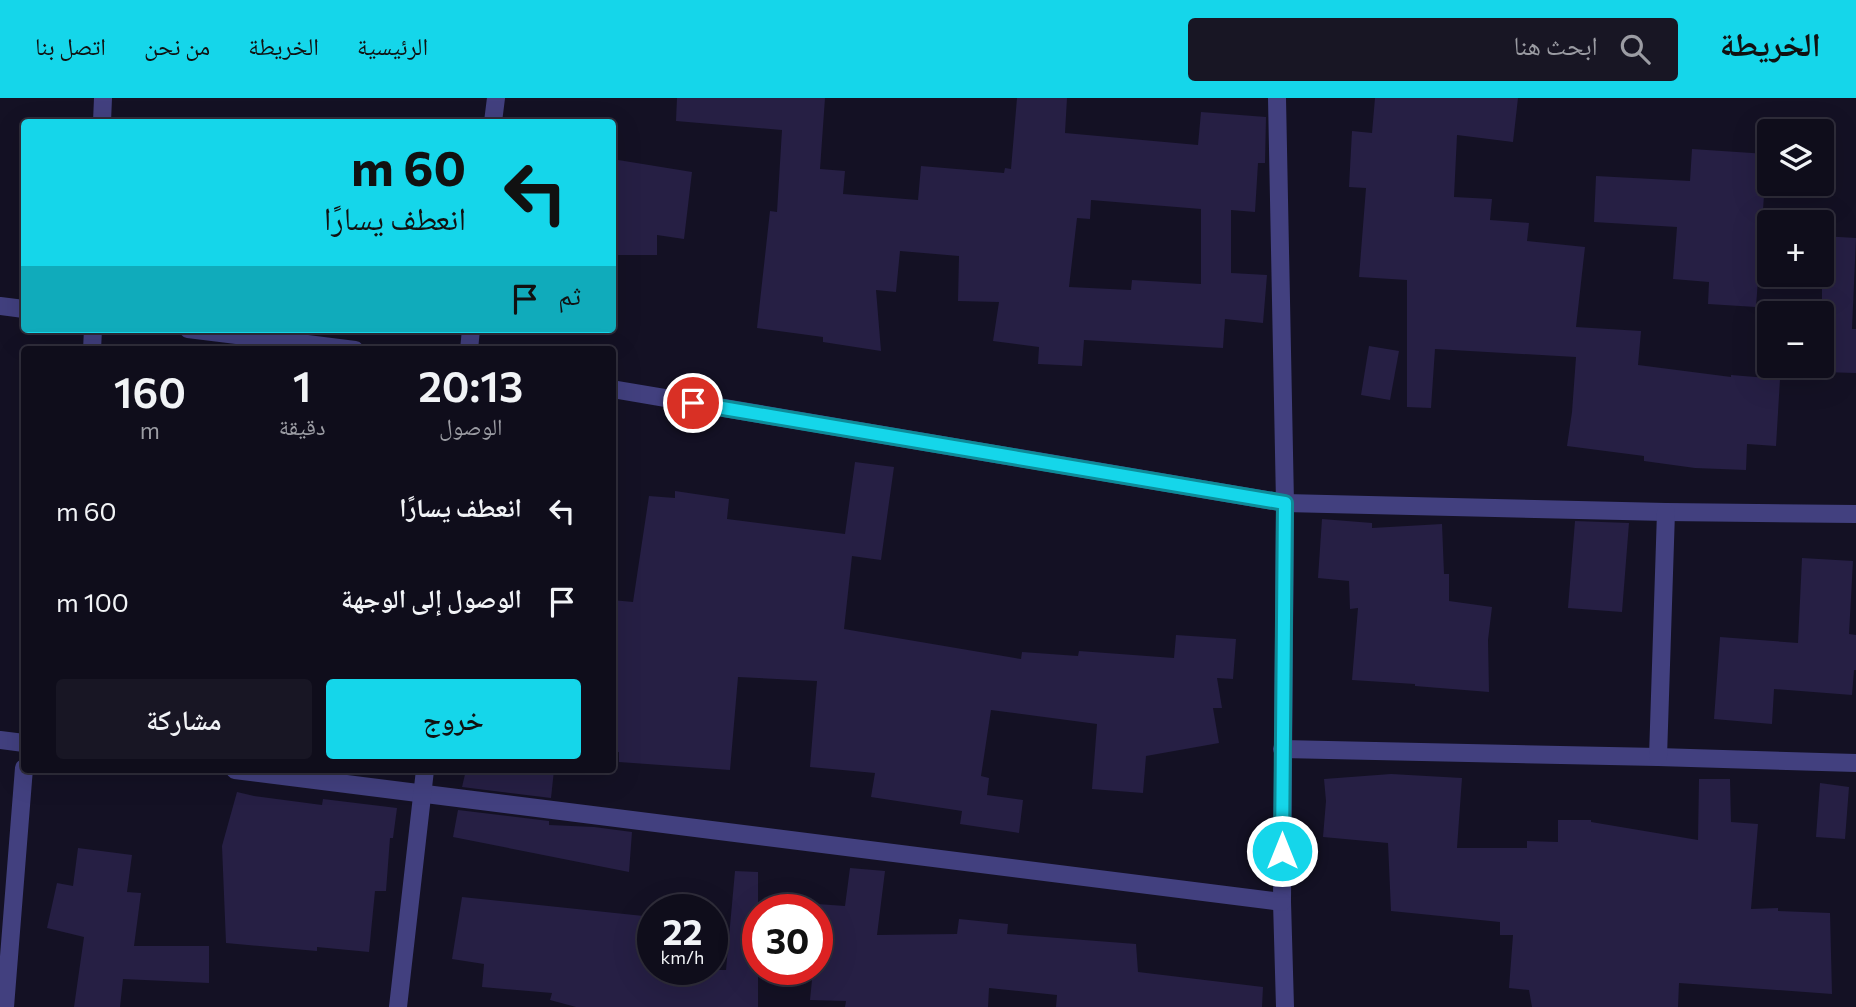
<!DOCTYPE html>
<html lang="ar">
<head>
<meta charset="utf-8">
<style>
  body { margin:0; font-family:Commissioner,"Noto Naskh Arabic",sans-serif; background:#181624; color:#f1f3f6; direction:rtl; height:100vh; display:flex; flex-direction:column; font-size:26px; white-space:nowrap }
  * { box-sizing:border-box; margin:0 }
  p { font-size:23px; color:#9b9ca3 }
  .icon { flex:none; width:38px; height:38px; fill:none; stroke:currentColor; stroke-width:2; stroke-linecap:round; stroke-linejoin:round }
  .map { position:relative; flex:1; overflow:hidden; direction:ltr }
  .drawer { position:absolute; left:21px; top:248px; width:595px; height:427px; display:flex; flex-direction:column; background:#0f0d1b; border-radius:7px; box-shadow:0 7px 28px #0002,0 0 0 2px #2f2d3a; direction:rtl }
  .drawer>* { flex:none }
  .banner { position:absolute; left:21px; top:21px; width:595px; height:214px; border-radius:7px; box-shadow:0 7px 28px #0002,0 0 0 2px #2f2d3a; direction:rtl; background:#15d6ea; color:#111; overflow:hidden }
  .fabs { position:absolute; left:1757px; top:21px; display:grid; gap:14px }
  .fabs a { display:grid; place-items:center; width:77px; height:77px; border-radius:7px; background:#0f0d1b; box-shadow:0 7px 28px #0002,0 0 0 2px #2f2d3a; font-size:35px }
  .speed { position:absolute; left:637px; top:796px; display:flex; gap:14px; font-size:35px; font-weight:700; text-align:center }
  .speed>* { display:grid; place-content:center; width:91px; height:91px; border-radius:50%; background:#0f0d1b; box-shadow:0 7px 28px #0002,0 0 0 2px #2f2d3a; line-height:1 }
  .speed small { font-size:18px; font-weight:400 }
  .speed .limit { border:10px solid #d22; background:#fff; color:#111 }
  .pin { position:absolute; display:grid; place-items:center; width:60px; height:60px; color:#fff; margin:-30px; border:4px solid #fff; border-radius:50%; box-shadow:0 2px 7px #0007 }
  .me { position:absolute; width:77px; margin:-38px; rotate:0deg; stroke-linejoin:round; filter:drop-shadow(0 0 5px #0008) }
  .turn { display:flex; align-items:center; gap:24px; height:147px; padding:0 35px; font-size:32px }
  .turn .icon { width:91px; height:91px; stroke-width:2.5 }
  .turn b { display:block; font-size:49px; line-height:60px }
  .then { display:flex; align-items:center; height:66px; padding:0 35px; background:#0003; gap:14px; font-size:26px }
  .eta { display:flex; justify-content:space-evenly; align-items:center; height:119px; text-align:center }
  .eta b { font-size:42px; font-weight:600; line-height:49px }
  .button { display:flex; gap:14px; margin-top:auto; padding:14px 35px }
  .button a { flex:1; height:80px; border-radius:7px; background:#15d6ea; color:#111; font-size:28px; font-weight:600; line-height:80px; text-align:center }
  .button a+a { background:#181624; color:#f1f3f6 }
  ul { padding:0; list-style:none }
  li { display:flex; align-items:center; gap:21px; height:91px; padding:0 35px }
  li div { flex:1 }
  li b { display:block; font-size:26px }
  li em { font-style:normal }
  header { display:flex; align-items:center; gap:42px; box-sizing:border-box; height:98px; padding:0 35px; background:#15d6ea; color:#111 }
  header strong { font-size:33px }
  nav { display:flex; gap:38px; margin-inline-start:auto; font-size:24px }
  .search { width:490px; height:63px; background:#181624; display:flex; align-items:center; gap:18px; box-sizing:border-box; padding:0 24px; border-radius:7px; color:#9b9ca3; font-size:26px }
  .map>svg:first-child { display:block }
  .building { fill:#261f44; fill-rule:evenodd }
  .lines { fill:none; stroke-linecap:round; stroke-linejoin:round }
  .minor { stroke:#42407f; stroke-width:18 }
  .route-casing { stroke:#0e8b98; stroke-width:18 }
  .route { stroke:#15d6ea; stroke-width:12 }
</style>
</head>
<body>
<header>
<strong>الخريطة</strong>
<div class="search"><svg class="icon" aria-label="search" viewBox="0 0 24 24"><circle cx="10" cy="10" r="6"/><path d="M15 15l6 6"/></svg>ابحث هنا</div>
<nav><a>الرئيسية</a><a>الخريطة</a><a>من نحن</a><a>اتصل بنا</a></nav>
</header>
<div class="map">
<svg width="1856" height="909" viewBox="0 0 1856 909">
  <rect width="100%" height="100%" fill="#141124"/>
  <g class="building">
    <path d="M677 0H825L820 71 845 73 843 96 918 102 921 68 1004 75 1005 70 1011 71 1017 0H1067L1065 35 1198 47 1201 14 1266 19 1265 65H1258L1255 114 1231 112V175L1267 177 1263 225 1225 221 1223 250 1084 242 1082 268 1038 266 1039 249 993 243 999 204 958 203 959 158 900 153 896 194 876 192 881 253 823 244V239L757 230 770 113 777 114 782 32 676 23ZM1091 102 1201 111V186L1132 182 1131 192 1069 189 1077 120 1090 121Z"/>
    <path d="M1375 0H1518L1513 44 1457 37 1454 99 1492 101 1490 122 1529 125 1527 143 1585 149 1576 229 1641 233 1638 267 1731 279V277L1780 281 1776 348 1747 346 1746 372 1695 370 1644 363V358L1567 348 1572 314 1576 259 1435 251 1431 310 1407 309V182L1359 179 1366 90 1349 89 1352 33 1372 35Z"/>
    <path d="M1692 51 1767 56 1756 209 1708 206 1709 184 1673 181 1677 129 1594 124 1596 78 1690 83Z"/>
    <path d="M612 61 692 74 684 141 657 137V157H612Z"/>
    <path d="M1822 138 1856 140 1852 231H1856V275L1822 274Z"/>
    <path d="M1369 248 1399 253 1390 302 1361 297Z"/>
    <path d="M855 364 894 369 881 462 852 458 844 531 1021 561 1022 554 1078 558 1079 553 1174 560 1176 537 1236 541 1233 581 1217 580 1222 610H1213L1219 645 1146 658 1143 695 1092 691 1097 626 991 612 981 678 989 680 987 697 1023 702 1019 735 960 726 962 713 871 699 875 675 810 669 817 583 738 579 730 672 619 664V654H612V502L633 504 649 398 675 400V393L729 401 727 421 845 436Z"/>
    <path d="M1322 421 1372 425V430L1442 426 1444 476H1449V503L1492 509 1488 542 1489 594 1415 588V586L1352 582 1358 510 1350 511 1349 483 1318 480Z"/>
    <path d="M1575 423 1629 425 1622 514 1568 510Z"/>
    <path d="M1802 460 1853 463 1849 536 1856 537V572H1854L1852 597 1774 591 1772 626 1714 621 1720 539 1798 545Z"/>
    <path d="M466 672H554L551 700 462 689Z"/>
    <path d="M1391 676 1462 680 1457 750H1527V743L1558 744V722H1591V724L1698 742 1699 681H1730L1731 724 1758 726 1751 811 1778 810V813L1830 815 1832 896 1679 885 1678 909H1532L1529 892 1509 890 1513 837H1500V824L1391 813 1388 745 1323 739 1326 703 1324 681Z"/>
    <path d="M1820 685 1849 689 1845 741 1816 739Z"/>
    <path d="M237 694 254 698 322 707 323 701 397 710 393 740H390L386 793H375L369 854 317 849V853L226 845 222 748Z"/>
    <path d="M458 712 549 723V727L594 729 632 734 629 774 453 739Z"/>
    <path d="M78 750 132 757 127 794 141 795 134 848H209V885L123 881 120 909H74L84 839 47 830 57 785 73 788Z"/>
    <path d="M850 770 885 773 877 837 957 836 959 821 1008 826 1007 836 1136 846 1138 874 1263 889 1262 909H1056L1057 897 989 890 988 909H845L846 903 810 902 813 872H817V806L845 808Z"/>
    <path d="M735 773 758 774V909H576L550 902 552 895 482 889 484 866 452 861 462 799 653 819V872H726Z"/>
  </g>
  <g class="lines">
    <g class="minor">
      <path d="M1277 0 1285 405 1282 804 1285 909"/>
      <path d="M102 24 103 0"/>
      <path d="M493 24 496 0"/>
      <path d="M0 208 24 211"/>
      <path d="M188 231 355 252"/>
      <path d="M92 252 93 231"/>
      <path d="M469 252 471 231"/>
      <path d="M612 291 1285 405 1666 414 1856 416"/>
      <path d="M0 642 24 645"/>
      <path d="M1282 651 1658 659 1856 665"/>
      <path d="M1658 659 1666 414"/>
      <path d="M235 672 1282 804"/>
      <path d="M5 909 24 670"/>
      <path d="M398 909 425 672"/>
    </g>
  </g>
  <g class="lines">
    <g class="route-casing">
      <path id="route" d="M693 305 1285 405 1282 753"/>
    </g>
    <use href="#route" class="route"/>
  </g>
</svg>
<div class="fabs">
<a><svg class="icon" aria-label="layers" viewBox="0 0 24 24"><path d="M12 4l9 5-9 5-9-5zM3 14l9 5 9-5"/></svg></a>
<a>+</a>
<a>−</a>
</div>
<div class="speed"><div>22<small>km/h</small></div><div class="limit">30</div></div>
<div class="pin" style="left:693px;top:305px;background:#d93025"><svg class="icon" aria-label="arrive" viewBox="0 0 24 24"><path d="M6 21V4h12l-3 4 3 4H6"/></svg></div>
<svg class="me" style="left:1282px;top:753px" viewBox="-20 -20 40 40"><circle r="17" fill="#15d6ea" stroke="#fff" stroke-width="3"/><path d="M0-11L8 9 0 5-8 9z" fill="#fff"/></svg>
<div class="banner">
<div class="turn"><svg class="icon" aria-label="left" viewBox="0 0 24 24"><path d="M17 20v-9H6M10 6l-5 5 5 5"/></svg><div><b>60 m</b>انعطف يسارًا</div></div>
<div class="then">ثم<svg class="icon" aria-label="arrive" viewBox="0 0 24 24"><path d="M6 21V4h12l-3 4 3 4H6"/></svg></div>
</div>
<section class="drawer">
<div class="eta">
<div><b>20:13</b><p>الوصول</p></div>
<div><b>1</b><p>دقيقة</p></div>
<div><b>160</b><p>m</p></div>
</div>
<ul>
<li><svg class="icon" aria-label="left" viewBox="0 0 24 24"><path d="M17 20v-9H6M10 6l-5 5 5 5"/></svg><div><b>انعطف يسارًا</b></div><em>60 m</em></li>
<li><svg class="icon" aria-label="arrive" viewBox="0 0 24 24"><path d="M6 21V4h12l-3 4 3 4H6"/></svg><div><b>الوصول إلى الوجهة</b></div><em>100 m</em></li>
</ul>
<div class="button"><a>خروج</a><a>مشاركة</a></div>
</section>
</div>
</body>
</html>
